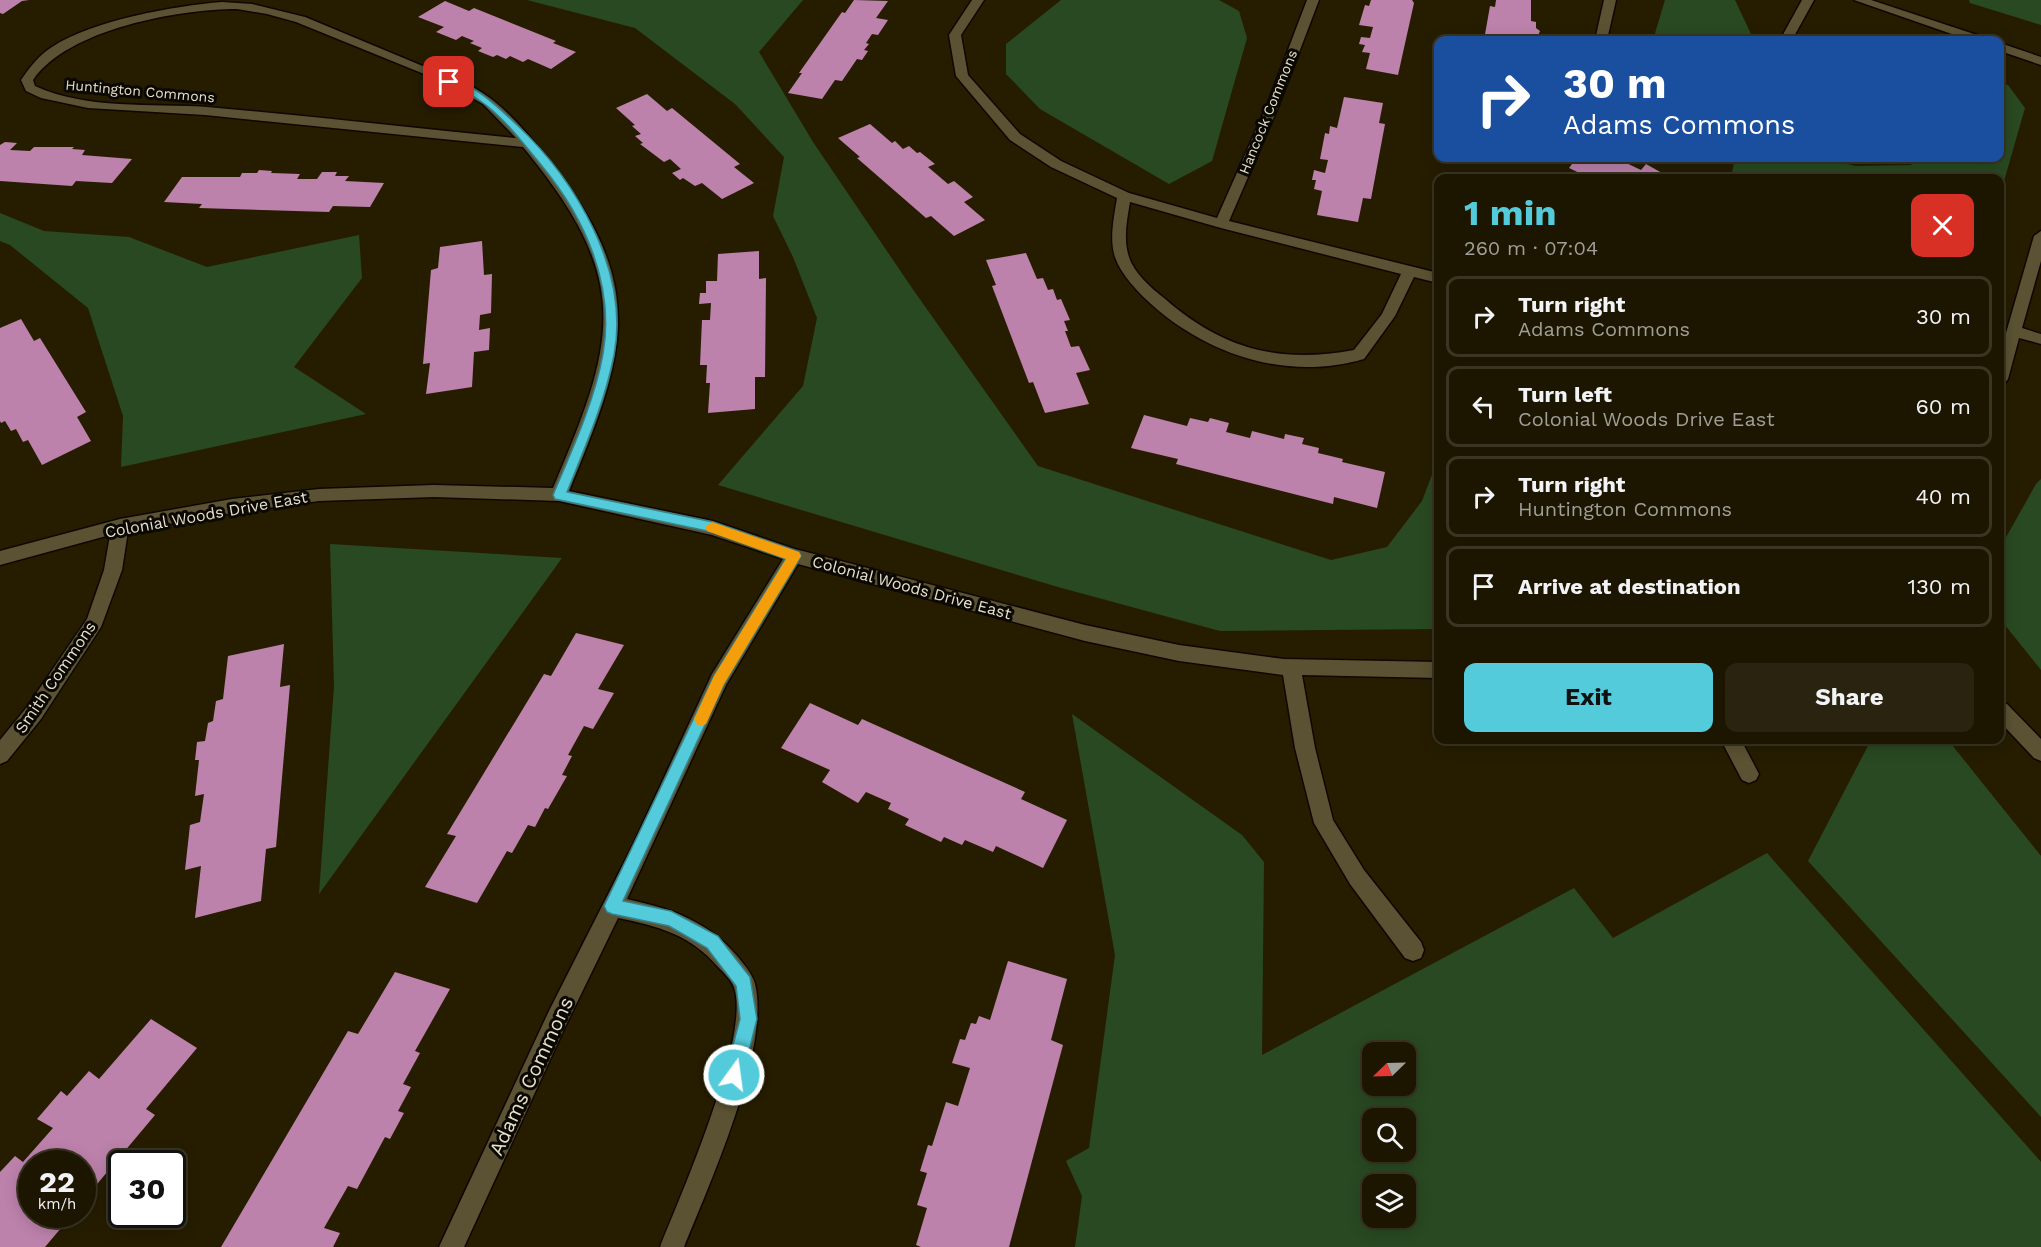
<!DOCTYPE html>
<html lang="en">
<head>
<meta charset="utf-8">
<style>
  body { margin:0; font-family:"Work Sans",sans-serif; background:#29230f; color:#f1f3f6; height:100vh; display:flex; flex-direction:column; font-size:22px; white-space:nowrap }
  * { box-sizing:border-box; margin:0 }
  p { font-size:20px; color:#a09f99 }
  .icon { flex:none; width:33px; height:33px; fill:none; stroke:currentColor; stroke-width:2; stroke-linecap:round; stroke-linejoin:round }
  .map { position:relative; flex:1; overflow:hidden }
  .side { position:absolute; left:1434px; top:174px; width:570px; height:570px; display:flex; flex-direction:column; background:#1c1600; border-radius:12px; box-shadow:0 3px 15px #0003,0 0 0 2px #3a3522 }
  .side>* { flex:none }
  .guide { position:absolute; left:1434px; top:36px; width:570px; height:126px; border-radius:12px; box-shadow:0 3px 15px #0003,0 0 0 2px #3a3522; background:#1a4fa0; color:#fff; overflow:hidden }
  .needle { width:39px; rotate:247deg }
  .tools { position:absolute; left:1362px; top:1042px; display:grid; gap:12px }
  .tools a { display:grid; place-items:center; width:54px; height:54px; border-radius:12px; background:#1c1600; box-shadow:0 3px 15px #0003,0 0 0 2px #3a3522; font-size:30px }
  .speed { position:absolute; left:18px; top:1150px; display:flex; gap:12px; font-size:30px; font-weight:700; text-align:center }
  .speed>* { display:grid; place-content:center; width:78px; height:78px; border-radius:50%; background:#1c1600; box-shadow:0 3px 15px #0003,0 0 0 2px #3a3522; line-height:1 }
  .speed small { font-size:15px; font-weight:400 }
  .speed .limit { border:3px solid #111; border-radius:9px; background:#fff; color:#111 }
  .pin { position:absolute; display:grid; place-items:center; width:51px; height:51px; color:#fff; margin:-26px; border-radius:12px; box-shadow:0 3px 9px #0006 }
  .me { position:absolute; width:66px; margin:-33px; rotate:14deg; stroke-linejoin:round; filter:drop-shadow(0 0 4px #0008) }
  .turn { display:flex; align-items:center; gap:21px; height:126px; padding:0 30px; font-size:27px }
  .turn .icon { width:78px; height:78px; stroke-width:2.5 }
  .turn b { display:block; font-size:42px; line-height:51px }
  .round { display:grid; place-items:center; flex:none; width:63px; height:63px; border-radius:12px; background:#29230f }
  .head { display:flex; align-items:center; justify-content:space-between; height:102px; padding:0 30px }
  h1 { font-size:36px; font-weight:700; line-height:45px; color:#53cbdb }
  .primary-button { display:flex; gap:12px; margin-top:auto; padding:12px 30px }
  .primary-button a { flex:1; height:69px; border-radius:12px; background:#53cbdb; color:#111; font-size:24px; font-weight:700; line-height:69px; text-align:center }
  .primary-button a+a { background:#29230f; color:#f1f3f6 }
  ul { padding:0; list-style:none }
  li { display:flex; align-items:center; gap:18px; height:81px; margin:0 12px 9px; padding:0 18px; border:3px solid #3a3522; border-radius:12px }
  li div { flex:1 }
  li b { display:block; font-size:22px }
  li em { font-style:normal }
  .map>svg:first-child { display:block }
  .green { fill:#294922; fill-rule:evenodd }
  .building { fill:#bd82ac }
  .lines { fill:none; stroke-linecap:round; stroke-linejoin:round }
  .minor-casing { stroke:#0f0700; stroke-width:3 }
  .minor { fill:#5b5233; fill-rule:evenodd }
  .route { fill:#53cbdb; stroke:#36848e; stroke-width:1.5 }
  .slow { fill:#f59e0b }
  .labels { text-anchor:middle; stroke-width:6; stroke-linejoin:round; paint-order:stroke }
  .far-street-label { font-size:14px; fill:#e5e0ce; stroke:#0b0801 }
  .street-label { font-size:16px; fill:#e5e0ce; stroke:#0b0801 }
  .near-street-label { font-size:20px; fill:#e5e0ce; stroke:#0b0801 }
</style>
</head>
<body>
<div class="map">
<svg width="2041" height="1247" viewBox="0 0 2041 1247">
  <rect width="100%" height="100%" fill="#261d00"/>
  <g class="green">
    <path d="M527 0H803L759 52 813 142 914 291 1038 466 1331 560 1387 547 1422 501 1438 459V629L1220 631 1058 587 718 485 803 386 817 318 793 257 773 216 784 157 735 104 635 28Z"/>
    <path d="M1061 0H1219L1239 11 1247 38 1212 161 1169 184 1040 109 1006 74V44Z"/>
    <path d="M1665 0H1735L1751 34 1744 40H1653Z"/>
    <path d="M1969 0H2041V25L1970 3Z"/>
    <path d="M2000 84 2008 85 2025 108 2000 195V178H1731L1735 158H1822L1856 166 1911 165 1917 158H2000Z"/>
    <path d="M0 213 44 231 129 237 207 267 359 235 362 278 294 367 366 414 121 467 123 416 88 308 10 245 0 241Z"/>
    <path d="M2041 479V670L2000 619V548L2036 484Z"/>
    <path d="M330 544 562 558 319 894 334 686Z"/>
    <path d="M1072 714 1242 835 1264 862 1262 1055 1574 888 1613 938 1767 853 2041 1162V1247H1075L1082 1196 1066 1161 1089 1148 1115 955ZM1372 1053H1406V1086H1372ZM1372 1119H1406V1152H1372ZM1372 1185H1406V1218H1372Z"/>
    <path d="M1871 740H1948L2041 856V1117L1808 861Z"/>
  </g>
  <g class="building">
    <path d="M0 0H29L22 1 3 14 0 13Z"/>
    <path d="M854 0 888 1 876 18 888 20 878 35 872 34 866 43 869 44 864 50 868 51 862 60 857 59 842 81 835 80 822 99 788 93 802 73H799L842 12 845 13Z"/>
    <path d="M1371 0H1412L1414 3 1398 75 1366 69 1370 53 1362 52 1365 45 1359 44 1361 37 1370 38 1373 27 1359 25 1365 5 1369 6Z"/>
    <path d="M1496 0H1531V21L1536 22V28L1540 31 1536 40H1484L1490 6 1495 7Z"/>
    <path d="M445 1 469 11 474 8 556 41 553 43 576 52 551 69 528 59 523 62 510 56 506 59 497 55 493 57 478 51 482 48 470 43 474 41 462 36 456 40 436 32 444 27 418 17Z"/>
    <path d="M647 94 667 111 672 108 740 164 734 167 754 183 722 199 702 183 695 186 683 178 680 180 672 173 681 169 670 159 664 162 640 144 643 143 635 136 641 134 632 126 635 125 616 108Z"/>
    <path d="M1344 97 1383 103 1379 123 1385 124 1371 199 1363 198 1358 222 1317 215 1322 191 1314 189 1316 180H1312L1314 170 1325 173 1328 160 1320 159 1325 133 1329 134 1330 126 1337 128Z"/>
    <path d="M870 124 892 143 895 141 903 149 909 146 917 153 920 152 935 164 928 167 948 184 954 181 973 197 964 202 985 220 954 236 931 216 926 218 857 158 860 157 838 138Z"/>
    <path d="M5 142 17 143 10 150 30 151 34 147H74L72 149 85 150 82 155 132 159 112 183 76 181 72 186 0 181V145Z"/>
    <path d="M1556 158H1623L1620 160 1641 170 1646 164 1671 178H1590L1569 168 1572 164Z"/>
    <path d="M259 170 272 171 271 173 300 174 297 179H317L322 172H337L335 176H349L345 181 384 183 370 207 333 206 329 212 199 208 202 204 164 202 182 177H240L242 173H257Z"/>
    <path d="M482 241 484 275 492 274 491 313 480 315 479 330 490 328 489 350 474 352 472 387 426 394 430 363 423 364 431 270 438 268 440 247Z"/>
    <path d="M759 251V279L766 278 765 377H755V409L708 413 710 383H706L707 365H700L702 320H710L711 303 699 304 700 293H706V281H717L718 254Z"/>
    <path d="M1026 253 1037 279 1043 278 1048 290 1053 289 1057 300 1061 299 1070 320 1064 321 1068 331H1065L1071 347 1079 346 1090 370 1076 373 1089 404 1045 413 1033 382 1029 383 992 286 996 285 986 260Z"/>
    <path d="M21 319 34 341 40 338 86 412 77 417 91 441 42 465 28 440 23 442 16 429 11 431 5 421 1 423 0 421V328Z"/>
    <path d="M1144 415 1187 426 1190 418 1208 422 1210 418 1229 423 1226 432 1250 438 1252 431 1284 439 1285 434 1304 438 1302 444 1319 448 1318 453 1343 459 1342 462 1385 472 1377 508 1334 497 1333 504 1176 464 1178 459 1131 448Z"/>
    <path d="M576 633 624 645 598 689 614 693 593 729 584 726 568 755 572 756 562 775 567 776 548 809 545 808 535 827 528 825 512 853 507 851 477 903 425 887 456 836 447 834 544 674 551 676Z"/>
    <path d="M284 644 280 687 290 685 276 847 266 849 261 901 195 918 201 866 185 870 190 825 200 822 204 794 195 796 199 760H195L197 742 205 741 208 723 213 721 216 701 223 699 228 656Z"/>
    <path d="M810 703 858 725 862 719 1025 792 1021 799 1067 820 1043 868 996 846 993 852 965 840 962 845 944 837 941 842 905 825 909 819 888 809 891 803 866 792 858 803 822 782 830 770 781 748Z"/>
    <path d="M1008 961 1067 979 1051 1040 1063 1045 1009 1247H921L916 1245 927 1208 917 1205 927 1173 920 1171 928 1145 932 1146 946 1102 958 1106 970 1068 952 1063 960 1039 965 1040 971 1023 976 1024 979 1016 990 1020Z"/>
    <path d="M395 972 450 989 415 1051 420 1053 403 1084 411 1087 398 1111 404 1113 390 1139 385 1137 357 1189 348 1186 324 1228 340 1233 333 1247H221L348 1031 358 1034Z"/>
    <path d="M151 1019 197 1048 146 1109 155 1115 82 1202V1164H32V1215H72L45 1247H0V1172L15 1156 23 1162 53 1128 37 1119 61 1091 67 1096 89 1071 99 1079Z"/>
  </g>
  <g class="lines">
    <g class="minor-casing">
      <g id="minor">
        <path d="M972 0H984L961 35 968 75 1020 134 1061 161 1129 193 1217 218 1267 105 1307 0H1319L1279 105 1229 221 1438 273V283L1414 277 1395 316 1364 359C1288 381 1209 356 1151 304 1138 292 1121 275 1115 257 1109 239 1114 217 1117 198L1051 167 1010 140 956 76 949 35ZM1130 202 1221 228 1401 274 1382 314 1354 350C1278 364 1222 349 1164 298 1151 288 1134 273 1129 257 1123 239 1127 220 1130 202Z"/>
        <path d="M1604 0H1616L1607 40H1595Z"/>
        <path d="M1802 0H1814L1792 40H1780Z"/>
        <path d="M1854 0H1871L1983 37 1985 40H1969Z"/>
        <path d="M222 2 252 4 305 17 473 87C507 106 530 137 553 166 650 290 624 357 569 491L713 521 795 549 1085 625 1179 645 1284 659 1438 662V678L1302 675 1315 748 1333 820 1364 870 1421 942 1424 950 1421 958 1413 961 1405 958 1350 884 1314 823 1295 748 1283 675 1179 661 1085 641 798 564 726 685 627 899C672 909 708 921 738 957 745 966 752 973 755 984 771 1048 709 1185 684 1247H660C679 1199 754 1030 733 985 730 979 723 972 718 967 691 935 658 926 618 918L565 1027 464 1247H439L549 1011 633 845 712 674 783 559 712 535 559 501 434 497 319 501 232 513 128 531 122 570 101 627 41 719 7 761 0 764V740L27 707 87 619 104 570 110 535 0 565V551L120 519 232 499 319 489 434 485 553 488C617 338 633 280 523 147L205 115 88 108 41 98 26 91 21 80C30 67 39 55 52 47 93 20 174 6 222 2ZM237 9 267 14 296 22 439 80 483 104 516 138C413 128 310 116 207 107 150 103 88 110 35 86L33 80C68 29 179 9 237 9Z"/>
        <path d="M2000 43 2041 57V65L2000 51Z"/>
        <path d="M2041 231V261L2022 328 2041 334V344L2019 338 2008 379 2005 383 2000 385V354L2034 236Z"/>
        <path d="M2000 702 2007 704 2041 739V761L2034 758 2000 722Z"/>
        <path d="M1721 740H1741L1759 774 1756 780 1749 783 1742 780Z"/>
      </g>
    </g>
    <use href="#minor" class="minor"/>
  </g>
  <path class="route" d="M446 80C468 77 502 111 517 125 576 180 630 272 614 355 605 402 585 447 567 492L713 522 799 552 801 556 724 684 623 901 671 911 718 936 750 977 757 1019 743 1075 740 1081 734 1083 728 1081 725 1075 740 1019 736 986 707 948 669 926 612 914 607 912 604 906 714 676 786 559 712 532 555 499 553 495C572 450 594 403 603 354 615 285 585 218 542 166 523 143 503 116 479 100 469 93 456 89 446 84Z"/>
  <path class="slow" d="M712 522 799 552 801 556 724 684 706 724 701 726 696 724 694 719 714 676 786 559 707 531 705 527Z"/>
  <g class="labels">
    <g class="far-street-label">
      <text transform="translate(140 91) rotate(5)" y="5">Huntington Commons</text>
      <text transform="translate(1268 112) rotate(-68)" y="5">Hancock Commons</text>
    </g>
    <g class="street-label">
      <text transform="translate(206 514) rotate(-10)" y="6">Colonial Woods Drive East</text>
      <text transform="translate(912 587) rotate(15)" y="6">Colonial Woods Drive East</text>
      <text transform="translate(55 677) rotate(-56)" y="6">Smith Commons</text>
    </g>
    <g class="near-street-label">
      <text transform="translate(531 1076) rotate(-65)" y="7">Adams Commons</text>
    </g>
  </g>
</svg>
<div class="tools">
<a><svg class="needle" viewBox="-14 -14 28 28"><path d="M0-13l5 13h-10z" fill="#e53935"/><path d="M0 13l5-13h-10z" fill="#a09f99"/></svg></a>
<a><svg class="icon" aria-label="search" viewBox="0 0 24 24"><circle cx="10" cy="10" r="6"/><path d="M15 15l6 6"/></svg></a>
<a><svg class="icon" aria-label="layers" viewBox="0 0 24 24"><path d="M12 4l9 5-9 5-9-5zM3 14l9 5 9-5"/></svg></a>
</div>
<div class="speed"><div>22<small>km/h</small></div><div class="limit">30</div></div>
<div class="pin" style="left:449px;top:82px;background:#d93025"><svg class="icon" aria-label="arrive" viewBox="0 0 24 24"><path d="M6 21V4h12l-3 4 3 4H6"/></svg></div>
<svg class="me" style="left:734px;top:1075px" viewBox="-20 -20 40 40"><circle r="17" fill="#53cbdb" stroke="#fff" stroke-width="3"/><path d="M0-11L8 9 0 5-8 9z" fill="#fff"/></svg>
<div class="guide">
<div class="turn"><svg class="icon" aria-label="right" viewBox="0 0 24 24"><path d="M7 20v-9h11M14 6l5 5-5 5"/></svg><div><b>30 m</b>Adams Commons</div></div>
</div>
<section class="side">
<div class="head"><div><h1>1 min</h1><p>260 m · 07:04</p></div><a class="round" style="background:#d93025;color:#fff"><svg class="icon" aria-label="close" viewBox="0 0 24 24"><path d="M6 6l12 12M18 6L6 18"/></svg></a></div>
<ul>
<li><svg class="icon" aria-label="right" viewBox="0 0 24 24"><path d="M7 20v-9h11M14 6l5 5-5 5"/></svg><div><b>Turn right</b><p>Adams Commons</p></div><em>30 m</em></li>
<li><svg class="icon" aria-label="left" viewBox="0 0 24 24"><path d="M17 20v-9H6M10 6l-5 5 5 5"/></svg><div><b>Turn left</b><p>Colonial Woods Drive East</p></div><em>60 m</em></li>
<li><svg class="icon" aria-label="right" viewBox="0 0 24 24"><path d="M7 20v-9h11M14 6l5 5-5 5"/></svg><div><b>Turn right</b><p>Huntington Commons</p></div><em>40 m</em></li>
<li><svg class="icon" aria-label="arrive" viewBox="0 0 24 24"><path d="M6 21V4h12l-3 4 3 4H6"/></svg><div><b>Arrive at destination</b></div><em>130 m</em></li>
</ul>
<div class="primary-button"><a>Exit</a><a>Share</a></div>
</section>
</div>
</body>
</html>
